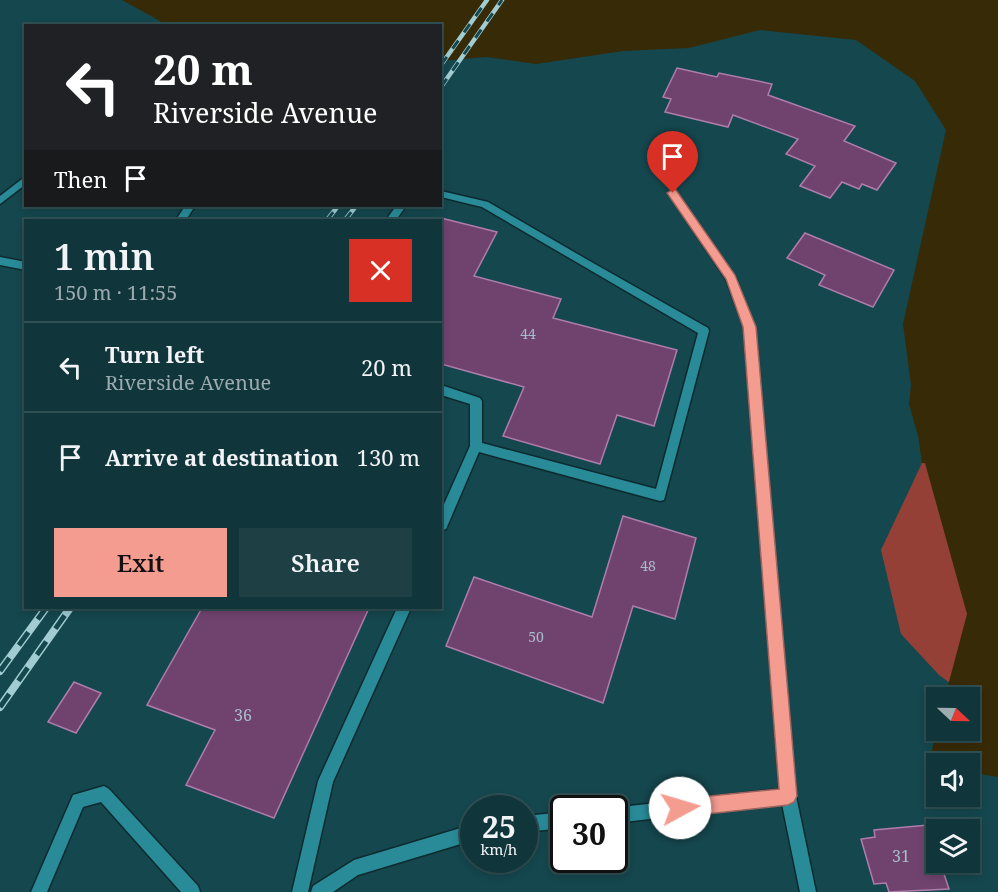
<!DOCTYPE html>
<html lang="en">
<head>
<meta charset="utf-8">
<style>
  body { margin:0; font-family:"Noto Serif",serif; background:#1e4045; color:#f1f3f6; height:100vh; display:flex; flex-direction:column; font-size:22px; white-space:nowrap }
  * { box-sizing:border-box; margin:0 }
  p { font-size:20px; color:#9cabaf }
  .icon { flex:none; width:33px; height:33px; fill:none; stroke:currentColor; stroke-width:2; stroke-linecap:round; stroke-linejoin:round }
  .map { position:relative; flex:1; overflow:hidden }
  .side { position:absolute; left:24px; top:219px; width:418px; height:390px; display:flex; flex-direction:column; background:#10353a; border-radius:0px; box-shadow:0 3px 9px #0003,0 0 0 2px #305054 }
  .side>* { flex:none }
  .hud { position:absolute; left:24px; top:24px; width:418px; height:183px; border-radius:0px; box-shadow:0 3px 9px #0003,0 0 0 2px #305054; background:#202124; color:#fff; overflow:hidden }
  .needle { width:39px; rotate:112deg }
  .fabs { position:absolute; left:926px; top:687px; display:grid; gap:12px }
  .fabs a { display:grid; place-items:center; width:54px; height:54px; border-radius:0px; background:#10353a; box-shadow:0 3px 9px #0003,0 0 0 2px #305054; font-size:30px }
  .speed { position:absolute; left:460px; top:795px; display:flex; gap:12px; font-size:30px; font-weight:700; text-align:center }
  .speed>* { display:grid; place-content:center; width:78px; height:78px; border-radius:50%; background:#10353a; box-shadow:0 3px 9px #0003,0 0 0 2px #305054; line-height:1 }
  .speed small { font-size:15px; font-weight:400 }
  .speed .limit { border:3px solid #111; border-radius:9px; background:#fff; color:#111 }
  .pin { position:absolute; display:grid; place-items:center; width:51px; height:51px; color:#fff; margin:-62px -26px; border-radius:50% 50% 50% 0; rotate:-45deg; box-shadow:0 0 6px #0007 }
  .pin .icon { rotate:45deg }
  .me { position:absolute; width:66px; margin:-33px; rotate:84deg; stroke-linejoin:round; filter:drop-shadow(0 0 4px #0008) }
  .turn { display:flex; align-items:center; gap:21px; height:126px; padding:0 30px; font-size:27px }
  .turn .icon { width:78px; height:78px; stroke-width:2.5 }
  .turn b { display:block; font-size:42px; line-height:51px }
  .then { display:flex; align-items:center; height:57px; padding:0 30px; background:#0003; gap:12px; font-size:22px }
  .round { display:grid; place-items:center; flex:none; width:63px; height:63px; border-radius:0px; background:#1e4045 }
  .summary { display:flex; align-items:center; justify-content:space-between; height:102px; padding:0 30px }
  h1 { font-size:36px; font-weight:600; line-height:45px }
  .cta { display:flex; gap:12px; margin-top:auto; padding:12px 30px }
  .cta a { flex:1; height:69px; border-radius:0px; background:#f59c91; color:#111; font-size:24px; font-weight:600; line-height:69px; text-align:center }
  .cta a+a { background:#1e4045; color:#f1f3f6 }
  ul { padding:0; list-style:none }
  li { display:flex; align-items:center; gap:18px; height:90px; padding:0 30px; border-top:2px solid #305054 }
  li div { flex:1 }
  li b { display:block; font-size:22px }
  li em { font-style:normal }
  .map>svg:first-child { display:block }
  .green { fill:#944037 }
  .water { fill:#372a07 }
  .building { fill:#70436e; stroke:#ae7dac; stroke-width:1.5 }
  .lines { fill:none; stroke-linecap:round; stroke-linejoin:round }
  .service-casing { stroke:#0d2b2f; stroke-width:3 }
  .minor-casing { stroke:#0d2b2f; stroke-width:3 }
  .service { fill:#298b98; fill-rule:evenodd }
  .minor { fill:#298b98; fill-rule:evenodd }
  .rail-far1-casing { stroke:#a0ccd2; stroke-width:4.5 }
  .rail-casing { stroke:#a0ccd2; stroke-width:8 }
  .rail-far1 { stroke:#15474e; stroke-width:3; stroke-dasharray:10; stroke-linecap:butt }
  .rail { stroke:#15474e; stroke-width:5; stroke-dasharray:16; stroke-linecap:butt }
  .route { fill:#f59c91; stroke:#9f655e; stroke-width:1.5 }
  .labels { text-anchor:middle; stroke-width:5; stroke-linejoin:round; paint-order:stroke }
  .number-label { font-size:14px; fill:#a8bccb }
  .near-number-label { font-size:16px; fill:#a8bccb }
</style>
</head>
<body>
<div class="map">
<svg width="998" height="892" viewBox="0 0 998 892">
  <rect width="100%" height="100%" fill="#15474e"/>
  <path class="green" d="M922 463 998 466 981 706 939 675 901 634 881 550Z"/>
  <path class="water" d="M122 0H998V777L969 772V764L928 765 937 731 969 730V698L945 697 967 614 925 463H922L918 436 909 404 911 385 903 324 946 130 915 81 856 40 760 30 689 48 623 51 536 64 486 57 441 61V26L167 25Z"/>
  <g class="building">
    <path d="M677 68 717 77 719 73 772 84 768 95 855 126 844 141 896 163 877 190 862 184 859 189 842 182 830 198 800 186 815 166 786 154 798 139 733 115 728 127 665 112 671 99 663 97Z"/>
    <path d="M441 218 497 232 474 276 561 299 553 318 677 350 654 426 617 415 600 464 503 436 524 387 441 364Z"/>
    <path d="M805 233 894 270 873 307 819 285 825 275 787 258Z"/>
    <path d="M623 516 696 538 675 619 633 606 603 703 446 646 474 577 592 617Z"/>
    <path d="M202 608H369L274 818 186 785 215 730 147 705Z"/>
    <path d="M74 682 101 693 76 733 48 722Z"/>
    <path d="M928 825 936 850V862H940L949 889 889 892 886 883 874 884 861 839 875 837 874 830Z"/>
  </g>
  <g class="lines">
    <g class="service-casing">
      <g id="service">
        <path d="M26 176V184L0 204V196Z"/>
        <path d="M441 191 488 202 586 259 708 328 709 331 664 500 660 501 479 452 446 529 441 531V511L470 446V404L441 395V385L480 398 482 401V443L656 489 698 333 482 207 441 197Z"/>
        <path d="M185 206H195L186 220H176Z"/>
        <path d="M396 206H406L396 220H386Z"/>
        <path d="M0 257 26 262V270L0 265Z"/>
        <path d="M397 608H411L333 782 308 892H292L318 781Z"/>
        <path d="M104 786 109 789 198 886 200 892H181L101 802 83 807 47 892H31L73 795Z"/>
      </g>
    </g>
    <g class="minor-casing">
      <g id="minor">
        <path d="M673 190 676 191 736 278 754 327 796 796 816 892H800L782 804 615 823V808H612L780 789 744 327 726 279 668 193Z"/>
        <path d="M564 812V828L525 832V816Z"/>
        <path d="M474 824V840L358 875 333 892H311L313 886 354 860Z"/>
      </g>
    </g>
    <use href="#service" class="service"/>
    <use href="#minor" class="minor"/>
    <g class="rail-far1-casing">
      <g id="rail-far1">
        <path d="M441 65 487 0"/>
        <path d="M441 87 502 0"/>
        <path d="M327 220 338 206"/>
        <path d="M345 220 356 206"/>
      </g>
    </g>
    <g class="rail-casing">
      <g id="rail">
        <path d="M0 671 46 608"/>
        <path d="M0 707 70 608"/>
      </g>
    </g>
    <use href="#rail-far1" class="rail-far1"/>
    <use href="#rail" class="rail"/>
  </g>
  <path class="route" d="M673 189 676 190 735 275 756 327 797 796 794 802 788 805 680 817 674 814 671 808 674 802 680 799 779 789 743 327 726 279 667 193Z"/>
  <g class="labels">
    <g class="number-label">
      <text x="528" y="339">44</text>
      <text x="648" y="571">48</text>
      <text x="536" y="642">50</text>
    </g>
    <g class="near-number-label">
      <text x="243" y="721">36</text>
      <text x="901" y="862">31</text>
    </g>
  </g>
</svg>
<div class="fabs">
<a><svg class="needle" viewBox="-14 -14 28 28"><path d="M0-13l5 13h-10z" fill="#e53935"/><path d="M0 13l5-13h-10z" fill="#9cabaf"/></svg></a>
<a><svg class="icon" aria-label="sound" viewBox="0 0 24 24"><path d="M4 9h4l5-4v14l-5-4H4zM17 9q2 3 0 6"/></svg></a>
<a><svg class="icon" aria-label="layers" viewBox="0 0 24 24"><path d="M12 4l9 5-9 5-9-5zM3 14l9 5 9-5"/></svg></a>
</div>
<div class="speed"><div>25<small>km/h</small></div><div class="limit">30</div></div>
<div class="pin" style="left:673px;top:193px;background:#d93025"><svg class="icon" aria-label="arrive" viewBox="0 0 24 24"><path d="M6 21V4h12l-3 4 3 4H6"/></svg></div>
<svg class="me" style="left:680px;top:808px" viewBox="-20 -20 40 40"><circle r="19" fill="#fff"/><path d="M0-13L10 11 0 6-10 11z" fill="#f59c91"/></svg>
<div class="hud">
<div class="turn"><svg class="icon" aria-label="left" viewBox="0 0 24 24"><path d="M17 20v-9H6M10 6l-5 5 5 5"/></svg><div><b>20 m</b>Riverside Avenue</div></div>
<div class="then">Then<svg class="icon" aria-label="arrive" viewBox="0 0 24 24"><path d="M6 21V4h12l-3 4 3 4H6"/></svg></div>
</div>
<section class="side">
<div class="summary"><div><h1>1 min</h1><p>150 m · 11:55</p></div><a class="round" style="background:#d93025;color:#fff"><svg class="icon" aria-label="close" viewBox="0 0 24 24"><path d="M6 6l12 12M18 6L6 18"/></svg></a></div>
<ul>
<li><svg class="icon" aria-label="left" viewBox="0 0 24 24"><path d="M17 20v-9H6M10 6l-5 5 5 5"/></svg><div><b>Turn left</b><p>Riverside Avenue</p></div><em>20 m</em></li>
<li><svg class="icon" aria-label="arrive" viewBox="0 0 24 24"><path d="M6 21V4h12l-3 4 3 4H6"/></svg><div><b>Arrive at destination</b></div><em>130 m</em></li>
</ul>
<div class="cta"><a>Exit</a><a>Share</a></div>
</section>
</div>
</body>
</html>
